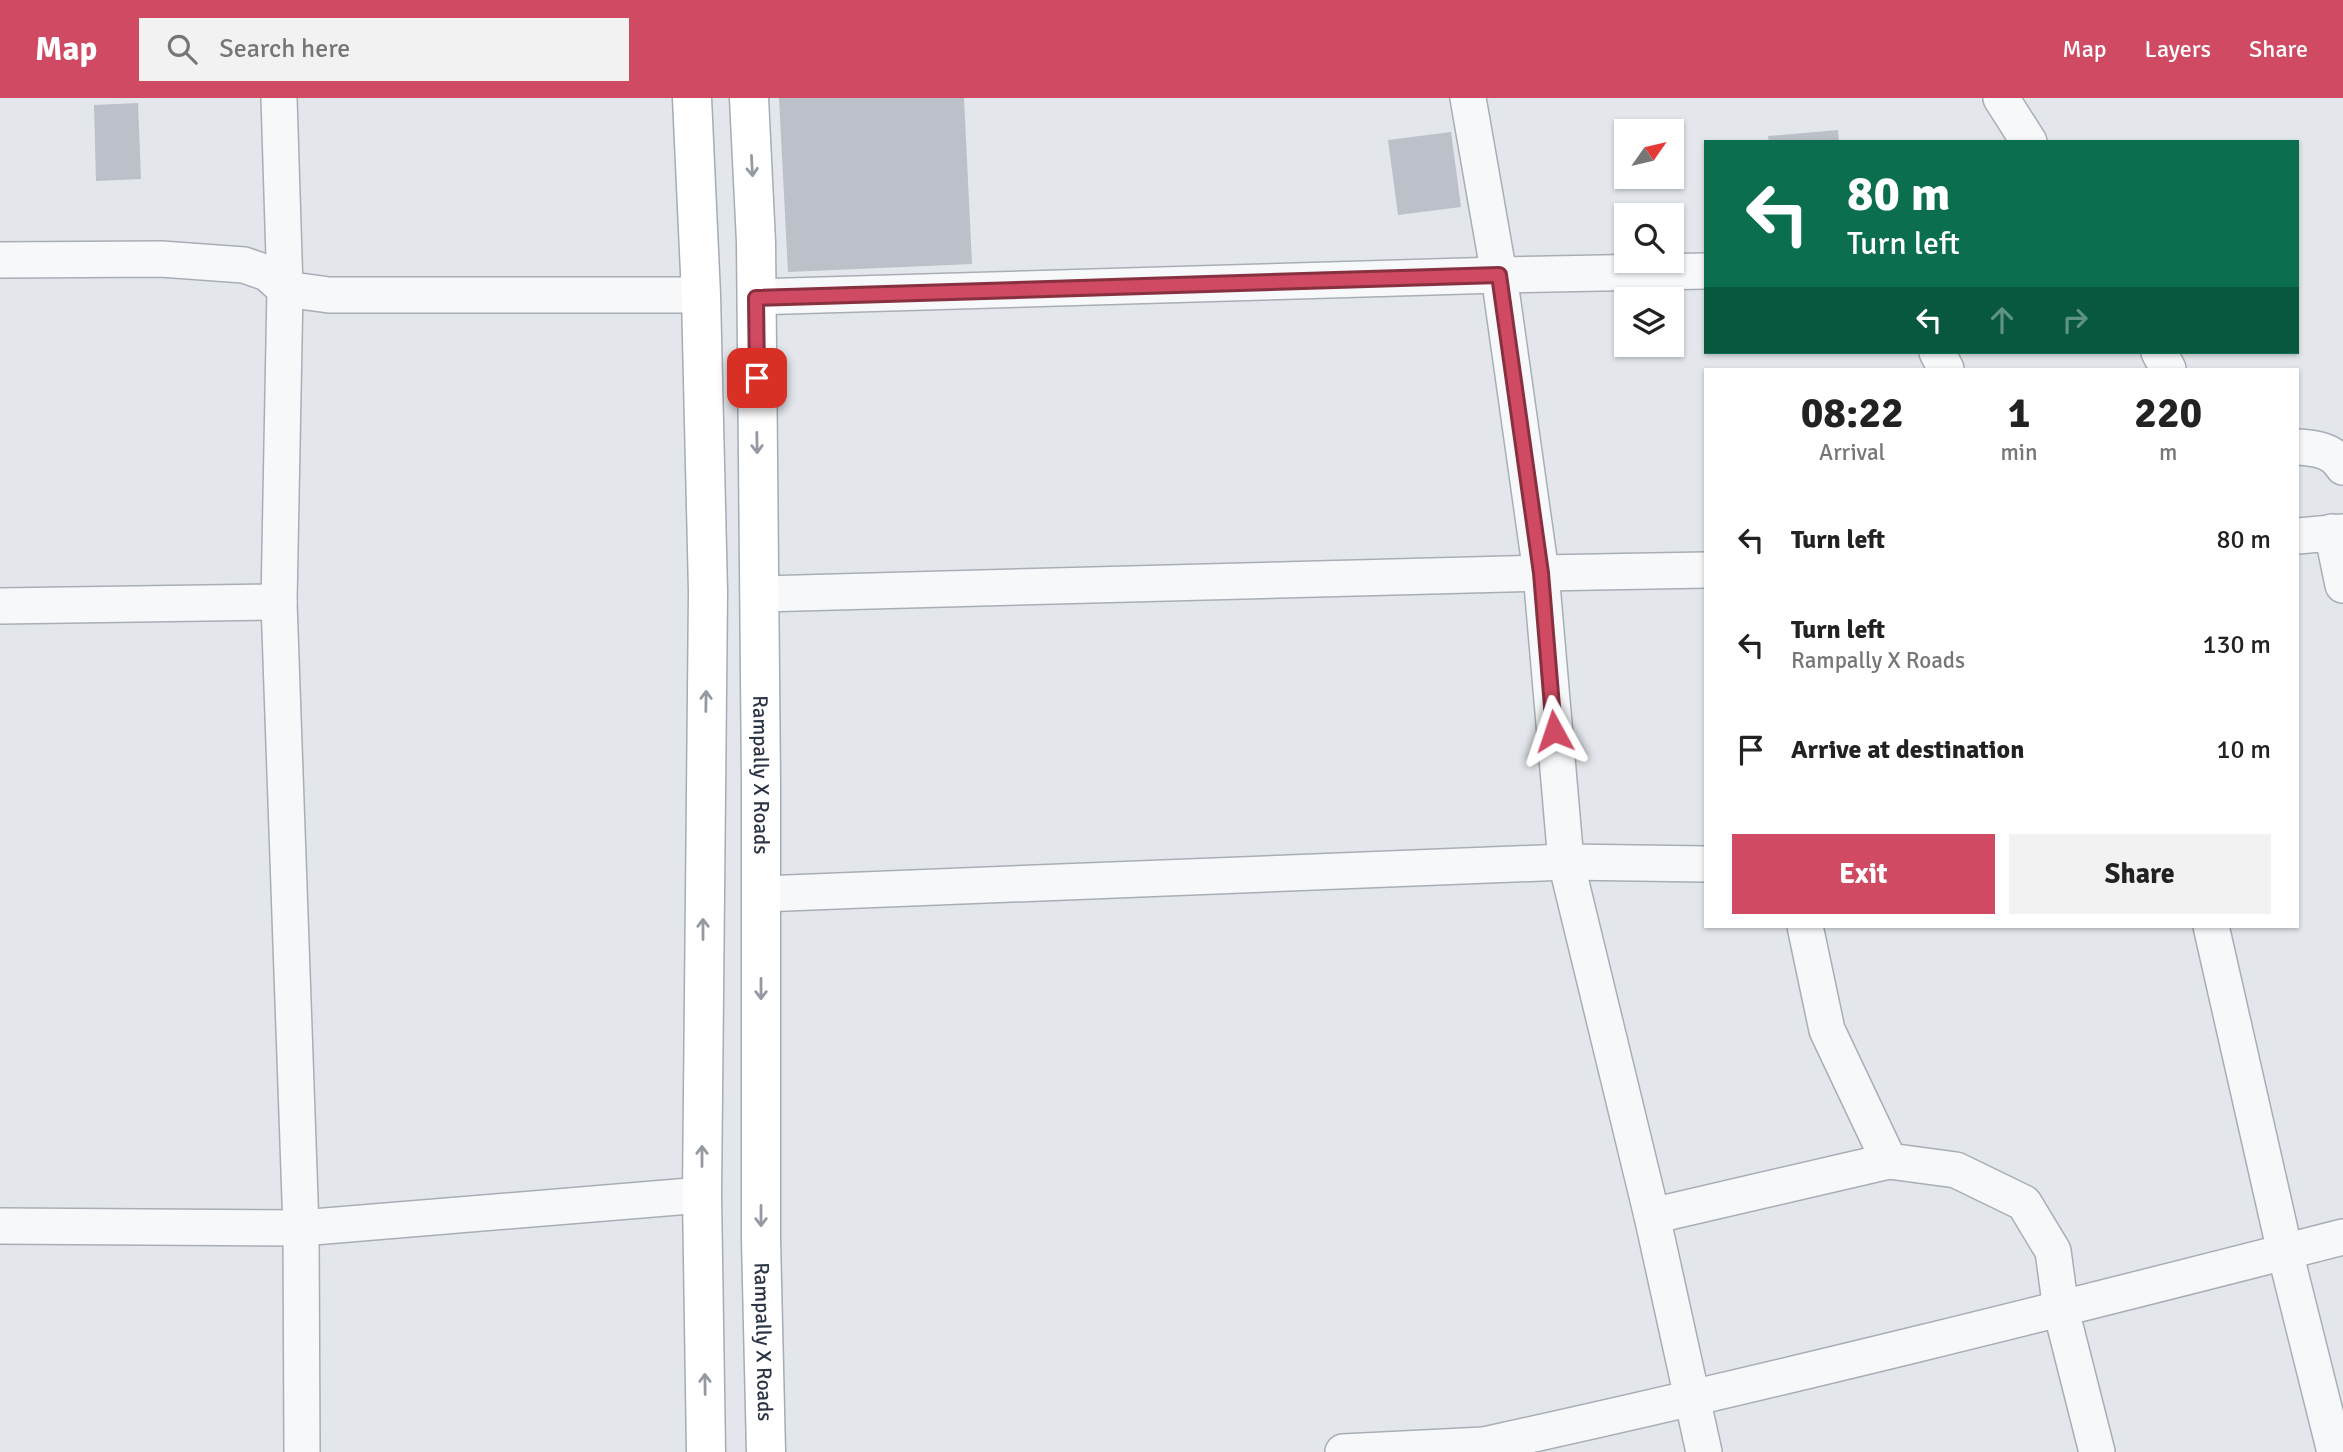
<!DOCTYPE html>
<html lang="en">
<head>
<meta charset="utf-8">
<style>
  body { margin:0; font-family:Signika,sans-serif; background:#f2f2f2; color:#222; height:100vh; display:flex; flex-direction:column; font-size:26px; white-space:nowrap }
  * { box-sizing:border-box; margin:0 }
  p { font-size:23px; color:#767676 }
  .icon { flex:none; width:38px; height:38px; fill:none; stroke:currentColor; stroke-width:2; stroke-linecap:round; stroke-linejoin:round }
  .map { position:relative; flex:1; overflow:hidden }
  .side { position:absolute; left:1704px; top:270px; width:595px; height:560px; display:flex; flex-direction:column; background:#fff; border-radius:0px; box-shadow:0 2px 5px #0004 }
  .side>* { flex:none }
  .guide { position:absolute; left:1704px; top:42px; width:595px; height:214px; border-radius:0px; box-shadow:0 2px 5px #0004; background:#0b6e4f; color:#fff; overflow:hidden }
  .needle { width:46px; rotate:56deg }
  .controls { position:absolute; left:1614px; top:21px; display:grid; gap:14px }
  .controls a { display:grid; place-items:center; width:70px; height:70px; border-radius:0px; background:#fff; box-shadow:0 2px 5px #0004; font-size:35px }
  .pin { position:absolute; display:grid; place-items:center; width:60px; height:60px; color:#fff; margin:-30px; border-radius:14px; box-shadow:0 4px 10px #0006 }
  .me { position:absolute; width:77px; margin:-38px; rotate:355deg; stroke-linejoin:round; filter:drop-shadow(0 0 5px #0008) }
  .turn { display:flex; align-items:center; gap:24px; height:147px; padding:0 28px; font-size:32px }
  .turn .icon { width:91px; height:91px; stroke-width:2.5 }
  .turn b { display:block; font-size:49px; line-height:60px }
  .lanes { display:flex; align-items:center; height:66px; padding:0 28px; background:#0003; justify-content:center; gap:35px; direction:ltr }
  .lanes .off { opacity:.35 }
  .eta { display:flex; justify-content:space-evenly; align-items:center; height:119px; text-align:center }
  .eta b { font-size:42px; font-weight:800; line-height:49px }
  .cta { display:flex; gap:14px; margin-top:auto; padding:14px 28px }
  .cta a { flex:1; height:80px; border-radius:0px; background:#cf4a62; color:#fff; font-size:28px; font-weight:800; line-height:80px; text-align:center }
  .cta a+a { background:#f2f2f2; color:#222 }
  ul { padding:0; list-style:none }
  li { display:flex; align-items:center; gap:21px; height:105px; padding:0 28px }
  li div { flex:1 }
  li b { display:block; font-size:26px }
  li em { font-style:normal }
  header { display:flex; align-items:center; gap:42px; box-sizing:border-box; height:98px; padding:0 35px; background:#cf4a62; color:#fff }
  header strong { font-size:33px }
  nav { display:flex; gap:38px; margin-inline-start:auto; font-size:24px }
  .search { width:490px; height:63px; background:#f2f2f2; display:flex; align-items:center; gap:18px; box-sizing:border-box; padding:0 24px; border-radius:0px; color:#767676; font-size:26px }
  .map>svg:first-child { display:block }
  .building { fill:#bbc0c9 }
  .lines { fill:none; stroke-linecap:round; stroke-linejoin:round }
  .minor-casing { stroke:#a8aeb6; stroke-width:38 }
  .major-casing { stroke:#a3acb7; stroke-width:41 }
  .minor { stroke:#f6f8fa; stroke-width:35 }
  .major { stroke:#fff; stroke-width:38 }
  .oneway { stroke:#959aa2 }
  .route-casing { stroke:#873040; stroke-width:18 }
  .route { stroke:#cf4a62; stroke-width:12 }
  .labels { text-anchor:middle; stroke-width:5; stroke-linejoin:round; paint-order:stroke }
  .street-label { font-size:21px; fill:#2b3544; stroke:#f3f6f9 }
</style>
</head>
<body>
<header>
<strong>Map</strong>
<div class="search"><svg class="icon" aria-label="search" viewBox="0 0 24 24"><circle cx="10" cy="10" r="6"/><path d="M15 15l6 6"/></svg>Search here</div>
<nav><a>Map</a><a>Layers</a><a>Share</a></nav>
</header>
<div class="map">
<svg width="2343" height="1354" viewBox="0 0 2343 1354">
  <rect width="100%" height="100%" fill="#e3e7eb"/>
  <g class="building">
    <path d="M779 0H964L972 166 788 174Z"/>
    <path d="M138 5 141 81 96 83 94 7Z"/>
    <path d="M1838 32 1839 44H1769L1768 38Z"/>
    <path d="M1451 34 1461 109 1398 117 1388 42Z"/>
  </g>
  <g class="lines">
    <g class="minor-casing">
      <g id="minor">
        <path d="M279 0 285 191 279 504 301 1130 302 1354"/>
        <path d="M1468 0 1499 177 1541 475 1566 764 1652 1118 1704 1354"/>
        <path d="M2001 0 2029 44"/>
        <path d="M0 162 161 161 244 167 267 175 285 191 329 197H701"/>
        <path d="M756 199 1499 177 1706 173"/>
        <path d="M1937 254 1946 271"/>
        <path d="M2159 254 2168 271"/>
        <path d="M2298 349C2315 350 2333 352 2343 369"/>
        <path d="M2332 434 2343 487"/>
        <path d="M2298 438 2343 434"/>
        <path d="M759 496 1541 475 1706 472"/>
        <path d="M0 508 279 504"/>
        <path d="M761 796 1566 764 1706 766"/>
        <path d="M1805 828 1827 932 1889 1063 1956 1072 2024 1105 2053 1153 2061 1212 2097 1354"/>
        <path d="M2211 828 2285 1154 2335 1354"/>
        <path d="M1652 1118 1889 1063"/>
        <path d="M0 1128 301 1130 702 1097"/>
        <path d="M1484 1347C1772 1284 2058 1212 2343 1139"/>
        <path d="M1343 1354 1484 1347 1486 1354"/>
      </g>
    </g>
    <g class="major-casing">
      <g id="major">
        <path d="M692 0 701 197 708 494 702 1097 706 1354"/>
        <path id="s1" d="M749 0 756 144 761 686V1142L766 1354"/>
      </g>
    </g>
    <use href="#minor" class="minor"/>
    <use href="#major" class="major"/>
  </g>
  <defs><path id="oneway-shaft" d="M-6 0H5M1.5-3L5.5 0L1.5 3" fill="none" stroke-width="1.6" stroke-linecap="round" stroke-linejoin="round" transform="scale(1.75)"/></defs>
  <g class="oneway">
    <use href="#oneway-shaft" transform="translate(752 68) rotate(87)"/>
    <use href="#oneway-shaft" transform="translate(757 345) rotate(89)"/>
    <use href="#oneway-shaft" transform="translate(706 603) rotate(-89)"/>
    <use href="#oneway-shaft" transform="translate(703 831) rotate(-90)"/>
    <use href="#oneway-shaft" transform="translate(761 891) rotate(90)"/>
    <use href="#oneway-shaft" transform="translate(702 1058) rotate(-90)"/>
    <use href="#oneway-shaft" transform="translate(761 1118) rotate(90)"/>
    <use href="#oneway-shaft" transform="translate(705 1286) rotate(-91)"/>
  </g>
  <g class="lines">
    <g class="route-casing">
      <path id="route" d="M757 280 756 200 1499 177 1541 475 1554 633"/>
    </g>
    <use href="#route" class="route"/>
  </g>
  <g class="labels">
    <g class="street-label">
      <text dy="7" stroke="none"><textPath href="#s1" startOffset="677">Rampally X Roads</textPath></text>
      <text dy="7" stroke="none"><textPath href="#s1" startOffset="1244">Rampally X Roads</textPath></text>
    </g>
  </g>
</svg>
<div class="controls">
<a><svg class="needle" viewBox="-14 -14 28 28"><path d="M0-13l5 13h-10z" fill="#e53935"/><path d="M0 13l5-13h-10z" fill="#767676"/></svg></a>
<a><svg class="icon" aria-label="search" viewBox="0 0 24 24"><circle cx="10" cy="10" r="6"/><path d="M15 15l6 6"/></svg></a>
<a><svg class="icon" aria-label="layers" viewBox="0 0 24 24"><path d="M12 4l9 5-9 5-9-5zM3 14l9 5 9-5"/></svg></a>
</div>
<div class="pin" style="left:757px;top:280px;background:#d93025"><svg class="icon" aria-label="arrive" viewBox="0 0 24 24"><path d="M6 21V4h12l-3 4 3 4H6"/></svg></div>
<svg class="me" style="left:1554px;top:633px" viewBox="-20 -20 40 40"><path d="M0-17L14 15 0 8-14 15z" fill="#cf4a62" stroke="#fff" stroke-width="4"/></svg>
<div class="guide">
<div class="turn"><svg class="icon" aria-label="left" viewBox="0 0 24 24"><path d="M17 20v-9H6M10 6l-5 5 5 5"/></svg><div><b>80 m</b>Turn left</div></div>
<div class="lanes"><svg class="icon" aria-label="left" viewBox="0 0 24 24"><path d="M17 20v-9H6M10 6l-5 5 5 5"/></svg><svg class="icon off" aria-label="ahead" viewBox="0 0 24 24"><path d="M12 20V5M6 11l6-6 6 6"/></svg><svg class="icon off" aria-label="right" viewBox="0 0 24 24"><path d="M7 20v-9h11M14 6l5 5-5 5"/></svg></div>
</div>
<section class="side">
<div class="eta">
<div><b>08:22</b><p>Arrival</p></div>
<div><b>1</b><p>min</p></div>
<div><b>220</b><p>m</p></div>
</div>
<ul>
<li><svg class="icon" aria-label="left" viewBox="0 0 24 24"><path d="M17 20v-9H6M10 6l-5 5 5 5"/></svg><div><b>Turn left</b></div><em>80 m</em></li>
<li><svg class="icon" aria-label="left" viewBox="0 0 24 24"><path d="M17 20v-9H6M10 6l-5 5 5 5"/></svg><div><b>Turn left</b><p>Rampally X Roads</p></div><em>130 m</em></li>
<li><svg class="icon" aria-label="arrive" viewBox="0 0 24 24"><path d="M6 21V4h12l-3 4 3 4H6"/></svg><div><b>Arrive at destination</b></div><em>10 m</em></li>
</ul>
<div class="cta"><a>Exit</a><a>Share</a></div>
</section>
</div>
</body>
</html>
